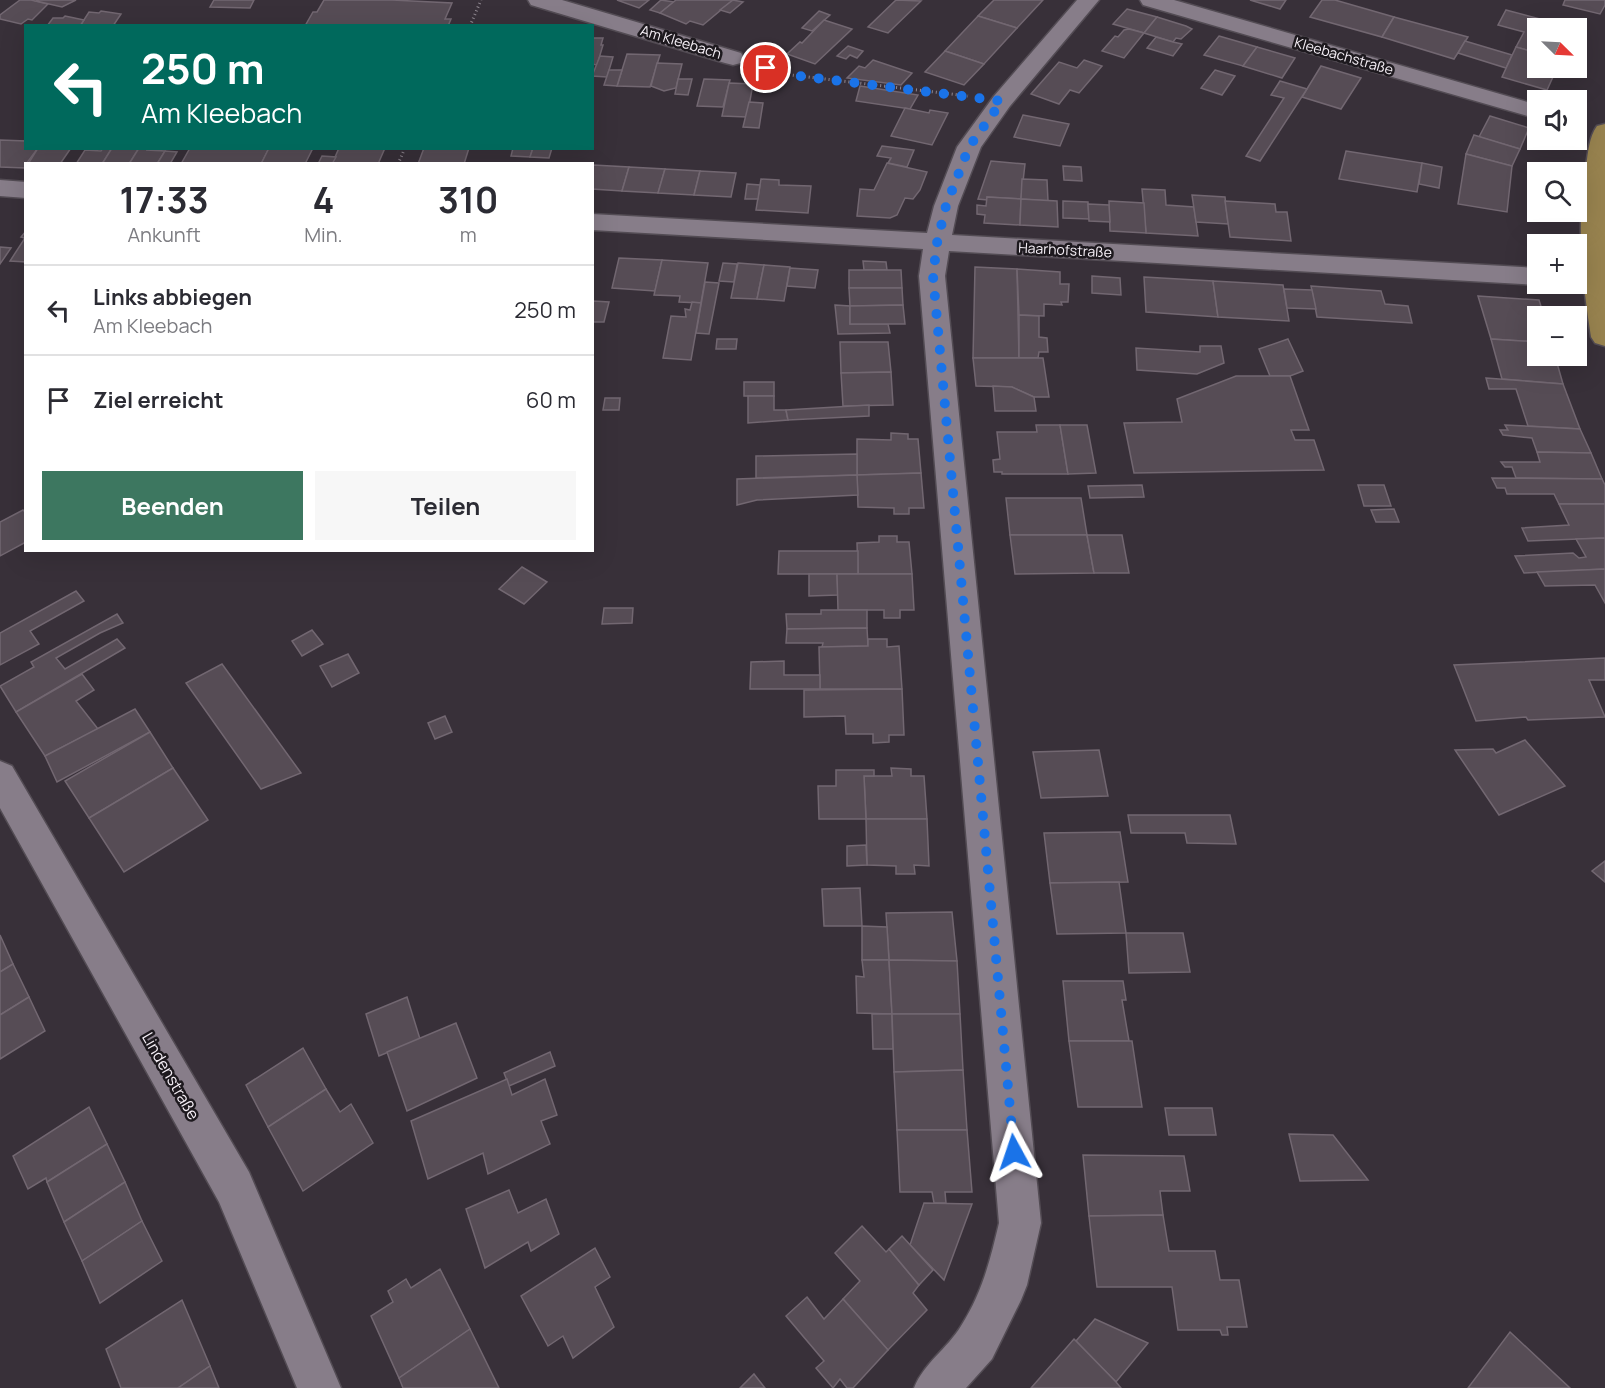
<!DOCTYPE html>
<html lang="de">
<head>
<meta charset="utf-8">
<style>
  body { margin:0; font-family:Manrope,sans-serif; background:#f7f7f7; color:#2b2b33; height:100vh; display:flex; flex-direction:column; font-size:22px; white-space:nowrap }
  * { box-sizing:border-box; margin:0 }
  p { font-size:20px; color:#7c7c81 }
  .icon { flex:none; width:33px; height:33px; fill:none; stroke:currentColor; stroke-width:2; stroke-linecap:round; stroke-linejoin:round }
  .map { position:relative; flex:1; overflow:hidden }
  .drawer { position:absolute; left:24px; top:162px; width:570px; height:390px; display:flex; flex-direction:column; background:#fff; border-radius:0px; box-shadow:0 6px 24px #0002 }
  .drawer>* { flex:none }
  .guide { position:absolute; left:24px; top:24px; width:570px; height:126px; border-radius:0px; box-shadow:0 6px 24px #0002; background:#00695c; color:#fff; overflow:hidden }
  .needle { width:39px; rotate:114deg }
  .tools { position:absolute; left:1527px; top:18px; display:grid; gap:12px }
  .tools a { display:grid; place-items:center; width:60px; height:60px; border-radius:0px; background:#fff; box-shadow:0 6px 24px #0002; font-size:30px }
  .pin { position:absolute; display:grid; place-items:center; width:51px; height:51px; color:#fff; margin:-26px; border:3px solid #fff; border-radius:50%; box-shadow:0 2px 6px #0007 }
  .me { position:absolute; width:66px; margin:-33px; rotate:355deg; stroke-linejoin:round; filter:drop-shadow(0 0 4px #0008) }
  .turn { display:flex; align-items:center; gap:21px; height:126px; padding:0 18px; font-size:27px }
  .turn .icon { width:78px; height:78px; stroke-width:2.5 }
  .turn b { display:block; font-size:42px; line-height:51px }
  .eta { display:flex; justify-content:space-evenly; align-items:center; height:102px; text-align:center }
  .eta b { font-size:36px; font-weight:700; line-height:42px }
  .cta { display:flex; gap:12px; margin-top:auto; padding:12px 18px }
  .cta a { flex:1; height:69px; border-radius:0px; background:#3d7760; color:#fff; font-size:24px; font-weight:700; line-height:69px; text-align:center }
  .cta a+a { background:#f7f7f7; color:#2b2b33 }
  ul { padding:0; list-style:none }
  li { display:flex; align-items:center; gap:18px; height:90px; padding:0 18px; border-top:2px solid #e1e1e2 }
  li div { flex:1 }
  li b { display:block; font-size:22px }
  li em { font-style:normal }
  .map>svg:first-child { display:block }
  .building { fill:#564c55; stroke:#726771; stroke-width:1.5 }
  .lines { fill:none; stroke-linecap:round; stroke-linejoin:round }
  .minor-casing { stroke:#534c54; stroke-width:3 }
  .major-casing { stroke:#534c54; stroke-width:3 }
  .path { stroke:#908891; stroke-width:3; stroke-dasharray:1 3; stroke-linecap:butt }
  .minor { fill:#877d89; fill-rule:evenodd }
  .major { fill:#98834f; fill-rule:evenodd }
  .route { stroke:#1a73e8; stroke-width:10; stroke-dasharray:0 18 }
  .labels { text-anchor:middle; stroke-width:5; stroke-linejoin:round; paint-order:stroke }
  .far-street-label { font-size:14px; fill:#f7f1f8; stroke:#1d191e }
  .street-label { font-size:16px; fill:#f7f1f8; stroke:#1d191e }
</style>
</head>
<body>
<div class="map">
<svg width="1605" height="1388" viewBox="0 0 1605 1388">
  <rect width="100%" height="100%" fill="#383039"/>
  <g class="building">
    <path d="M20 0H31L48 4 32 20 28 19 21 24 0 19V15Z"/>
    <path d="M38 0H76L62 7 36 1Z"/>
    <path d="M214 0H254L250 8 210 7Z"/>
    <path d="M324 0H392L452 3 445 19H451L448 26H305L313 12H317Z"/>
    <path d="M617 0H649L639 8Z"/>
    <path d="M661 0 674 2 660 13 650 10Z"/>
    <path d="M676 0H733L703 25 690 21 686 24 660 13Z"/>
    <path d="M733 0 743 2 730 13 720 10Z"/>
    <path d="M896 0 921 1 888 33 868 27Z"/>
    <path d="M994 0H1043L1017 28 978 16Z"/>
    <path d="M1250 0H1286L1280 9Z"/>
    <path d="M1322 0H1335L1394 17 1382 37 1310 17Z"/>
    <path d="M1565 0H1605V5L1600 14 1563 5Z"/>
    <path d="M1127 9 1157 17 1144 33 1113 24Z"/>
    <path d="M1506 10 1574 28H1538V53L1516 47 1524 32 1498 25Z"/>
    <path d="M101 11 121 14 113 26H80L89 12 99 13Z"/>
    <path d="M819 11 830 15 812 31 802 28Z"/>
    <path d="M65 16 84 20 80 26H47L53 18H63Z"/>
    <path d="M978 16 1017 28 984 64 945 51Z"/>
    <path d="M1157 17 1186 26 1192 29 1181 39 1176 38 1173 42 1144 33Z"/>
    <path d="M1394 17 1468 37 1454 59 1382 37Z"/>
    <path d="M824 20 852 29 815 64 787 54 800 42 802 43Z"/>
    <path d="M1129 29 1144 33 1124 58 1102 51 1115 36 1118 37 1124 30Z"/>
    <path d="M1219 36 1257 47 1243 66 1204 55Z"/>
    <path d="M1156 37 1173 42 1182 44 1173 56 1147 48Z"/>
    <path d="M592 38H603L601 45H603L597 65 592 64Z"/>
    <path d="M1465 41 1512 55 1506 68 1458 53Z"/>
    <path d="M848 46 863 51 857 58 850 55 846 59 837 56Z"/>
    <path d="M1257 47 1295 58 1282 78 1243 66Z"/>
    <path d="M1516 47 1538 53V68H1557L1547 90 1502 77Z"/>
    <path d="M945 51 984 64 964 85 925 72Z"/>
    <path d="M627 54 660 55 650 87 617 86Z"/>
    <path d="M600 56 613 57 607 77 592 76Z"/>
    <path d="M873 60 912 73 901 85 847 78 859 66 865 68Z"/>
    <path d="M1084 60 1102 66 1079 93 1070 90 1059 104 1031 94 1059 62 1077 68Z"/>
    <path d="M657 63 682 64 676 88 664 91 651 86Z"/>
    <path d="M1321 66 1361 78 1341 109 1302 97Z"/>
    <path d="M609 70H622L617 86 604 85Z"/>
    <path d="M1215 70 1235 76 1222 95 1201 88Z"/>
    <path d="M678 79H692L688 95 675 94Z"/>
    <path d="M704 79 730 80 723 107 697 106Z"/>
    <path d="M1280 81 1307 89 1260 161 1246 156 1284 98 1271 95Z"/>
    <path d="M729 83 753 84 747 117 722 116Z"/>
    <path d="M860 86 918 95 910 109 856 101Z"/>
    <path d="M749 102 763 103 759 128 743 127Z"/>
    <path d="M905 108 929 113 930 110 948 113 932 145 891 136Z"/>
    <path d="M1023 115 1069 124 1060 146 1014 137Z"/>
    <path d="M1490 116 1529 128 1520 149 1479 137Z"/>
    <path d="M1474 135 1520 149 1512 166 1466 154Z"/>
    <path d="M0 140 26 141V148H38L26 164 25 168 0 167Z"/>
    <path d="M882 146 914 150 907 167 888 163 891 158 877 156Z"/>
    <path d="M38 148H71L60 164H28Z"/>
    <path d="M103 148H112L102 164H76L85 150 101 151Z"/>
    <path d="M112 148H139L129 164H102Z"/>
    <path d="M139 148H148L147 150 165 151 157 164H129Z"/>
    <path d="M190 148H269L261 164H181Z"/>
    <path d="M269 148H313L305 164H261Z"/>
    <path d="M339 148H385L378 164H332Z"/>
    <path d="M424 148H469L464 164H418Z"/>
    <path d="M513 148H533L530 157 511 156Z"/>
    <path d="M533 148H552L549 158 530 157Z"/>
    <path d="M165 151 177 152 170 164H157Z"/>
    <path d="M1346 151 1422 163 1417 192 1339 179Z"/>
    <path d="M1466 154 1512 166 1507 212 1458 204Z"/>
    <path d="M322 156 336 157 332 164H318Z"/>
    <path d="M991 161 1025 164 1021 199 987 197V200L978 199Z"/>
    <path d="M887 163 927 172 920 190 913 199 905 198 897 215 890 218 857 216 860 189 874 190Z"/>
    <path d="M1422 163 1442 167 1439 188 1419 184Z"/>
    <path d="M593 165 629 167 622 191 592 189Z"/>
    <path d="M1063 166 1081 167 1082 181 1064 180Z"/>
    <path d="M629 167 665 169 658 193 622 191Z"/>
    <path d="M665 169 700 171 694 195 658 193Z"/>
    <path d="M700 171 736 173 731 197 694 195Z"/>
    <path d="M761 179 779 180V185L811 186 808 213 756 210Z"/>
    <path d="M1022 179 1047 180 1048 201 1021 199Z"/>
    <path d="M747 184 760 185 758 199H745Z"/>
    <path d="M1142 189 1165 190 1166 205 1194 207 1198 236 1146 233Z"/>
    <path d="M1192 195 1225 197 1228 224 1196 222Z"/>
    <path d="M987 197 1021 199 1020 225 984 223 985 215 977 214V205L986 206Z"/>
    <path d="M1021 199 1057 201 1058 227 1020 225Z"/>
    <path d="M1063 201 1088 202 1089 219 1063 218Z"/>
    <path d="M1109 201 1144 203 1146 233 1110 231Z"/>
    <path d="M1225 201 1275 204 1276 212H1287L1291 241 1230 237Z"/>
    <path d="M1088 204 1109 205 1110 222 1089 221Z"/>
    <path d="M26 231V262L10 261 25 238 21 237Z"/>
    <path d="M0 247 11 248 0 264Z"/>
    <path d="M619 258 662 260 655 291 612 288Z"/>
    <path d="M662 260 708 263 701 303 679 302 680 296 654 295Z"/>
    <path d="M863 261 886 262 887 270H864Z"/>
    <path d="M723 263 737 264 734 282 719 281Z"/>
    <path d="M738 263 764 265 757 299 731 298Z"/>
    <path d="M764 265 790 267 784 301 757 299Z"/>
    <path d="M975 267 1017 269 1019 358H973Z"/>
    <path d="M790 268 818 270 815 288 787 286Z"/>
    <path d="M1017 269 1060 272V284H1069L1068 302H1061L1062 305 1044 304V316L1019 315Z"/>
    <path d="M849 270H901L902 288H849Z"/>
    <path d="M1092 276 1120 278 1121 295 1092 293Z"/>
    <path d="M1144 277 1213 281 1218 317 1146 312Z"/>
    <path d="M1213 281 1283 285 1289 321 1218 317Z"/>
    <path d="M705 282 719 283 709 334 696 333Z"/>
    <path d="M1311 286 1381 291 1385 304 1408 306 1412 323 1317 317Z"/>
    <path d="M849 288H902L903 305 850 306Z"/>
    <path d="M1284 289 1312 290 1316 309 1287 308Z"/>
    <path d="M1478 296 1539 300 1544 316H1538V342L1491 339Z"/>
    <path d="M593 301 609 302 604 322H592Z"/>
    <path d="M692 302 701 303 691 360 663 358 671 316 686 317 685 309 690 310Z"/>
    <path d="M835 305 850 306V324H888L890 333 838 334Z"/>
    <path d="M903 305 905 324H850V306Z"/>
    <path d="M1019 315 1039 316V337L1047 338 1048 352H1039L1038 358H1019Z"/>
    <path d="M717 339H737L736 349H716Z"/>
    <path d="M1288 339 1303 371 1290 376H1270L1259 349Z"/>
    <path d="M1491 339 1538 342V356H1555L1563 384 1502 379Z"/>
    <path d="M840 342H888L891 372 841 373Z"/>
    <path d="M1200 346H1221L1224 363 1197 374 1137 370 1136 348 1200 352Z"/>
    <path d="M973 358H1043L1049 397H1034L1012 387 976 386Z"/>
    <path d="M891 372 893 405 843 406 841 373Z"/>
    <path d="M1236 376H1290L1309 430H1291L1295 440H1314L1324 470 1134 473 1124 423 1182 422 1177 399Z"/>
    <path d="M1486 378 1563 384 1580 429 1528 426 1516 389H1489Z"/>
    <rect x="744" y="382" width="30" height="14"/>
    <path d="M993 386 1012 387 1034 397 1036 411H995Z"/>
    <path d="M748 396H774V410H786L788 420 748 423Z"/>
    <path d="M605 398H620L619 410H603Z"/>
    <path d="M869 405V416L788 420 786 410Z"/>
    <path d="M1036 425H1060L1068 474H1002V472H994L993 460 1000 459 997 432H1037Z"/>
    <path d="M1060 425H1087L1096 473 1068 474Z"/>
    <path d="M1505 425 1580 429 1591 453 1537 452 1532 438 1503 435 1500 430H1508Z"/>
    <path d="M891 433 908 434V439H918L921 473 857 475V439L891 440Z"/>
    <path d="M1537 452 1591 453 1602 479 1516 478 1512 467H1505L1501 462H1540Z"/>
    <path d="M857 454V475L756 478V456Z"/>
    <path d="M921 473 924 508H909V514H894V508L858 507 857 475Z"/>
    <path d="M857 475 858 495 757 500 737 505V479Z"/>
    <path d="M1492 478 1602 479 1605 485V504H1559L1554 494H1507L1505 488H1497Z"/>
    <path d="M1142 485 1144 497 1090 498 1088 486Z"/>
    <path d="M1358 485H1384L1391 506H1364Z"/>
    <path d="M1006 498H1081L1087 535H1010Z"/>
    <path d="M1559 504H1605V538L1528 541 1522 528 1569 525Z"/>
    <path d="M1394 509 1399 522H1376L1371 510Z"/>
    <path d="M23 510 26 513V542L0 556V522Z"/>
    <path d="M1010 535H1087L1094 573 1015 574Z"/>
    <path d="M1087 535H1122L1129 573H1094Z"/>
    <path d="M879 536H897V542H909L912 574H858L857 543 879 542Z"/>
    <path d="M1605 538V569L1524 573 1515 556 1573 553 1579 558 1586 557 1576 539Z"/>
    <path d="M779 551H858V574H778Z"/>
    <path d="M522 567 547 582 524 604 499 589Z"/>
    <path d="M1605 569V603L1595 585 1545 586 1537 572Z"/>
    <path d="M809 574H837L838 595 809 596Z"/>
    <path d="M837 574H912L914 610H900V618H884V610H838Z"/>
    <path d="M76 591 84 601 30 631 39 644 0 665V633Z"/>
    <path d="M604 608H633L632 623 602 624Z"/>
    <path d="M821 610H867V628L787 629 786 614H821Z"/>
    <path d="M117 614 123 623 100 633 56 658 65 669 117 639 125 648 16 712 0 686 34 667 31 662Z"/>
    <path d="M867 628 868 646 822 647 823 643H786L787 629Z"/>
    <path d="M312 630 323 644 302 656 292 641Z"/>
    <path d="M868 639H887V647L899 646 902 689H820L819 647 868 646Z"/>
    <path d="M348 654 359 673 332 687 320 666Z"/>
    <path d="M1605 658V680H1589L1605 717 1528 720 1526 717 1476 721 1454 665Z"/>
    <path d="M784 661V675H820V689H750L751 662Z"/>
    <path d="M222 664 301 773 261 789 186 683Z"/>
    <path d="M82 674 94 690 76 701 98 729 45 756 16 712Z"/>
    <path d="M902 689 904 735H889V742L873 743V734H846L845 716 804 717V690Z"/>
    <path d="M135 709 150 732 57 782 45 756Z"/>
    <path d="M445 716 452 732 435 739 428 723Z"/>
    <path d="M150 732 173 768 89 818 65 781Z"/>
    <path d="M1525 740 1565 786 1499 815 1455 750 1493 749 1496 753Z"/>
    <path d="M1099 750 1108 796 1041 798 1033 752Z"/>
    <path d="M173 768 208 820 124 872 89 818Z"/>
    <path d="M891 768 911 769V776H924L927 819H866L864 776H892Z"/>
    <path d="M836 770H874V776H864L866 819H819L818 786H836Z"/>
    <path d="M1128 815H1230L1236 844 1187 843 1185 833H1131Z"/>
    <path d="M866 819H927L929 866 914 865 915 874H896V866L867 865Z"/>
    <path d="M1120 832 1128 882 1050 883 1044 833Z"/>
    <path d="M866 845 867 865 847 866V846Z"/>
    <path d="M1605 861V882L1592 871Z"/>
    <path d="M1119 882 1126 933 1057 934 1050 883Z"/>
    <path d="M860 888 862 926H824L822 889Z"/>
    <path d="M952 912 957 961 889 960 886 913Z"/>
    <path d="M862 926 887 927 889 960H862Z"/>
    <path d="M1126 933H1183L1190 972 1129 973Z"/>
    <path d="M0 935 13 964 0 972Z"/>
    <path d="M862 960H889L892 1014 857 1013 856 976 864 977Z"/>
    <path d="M889 960 957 961 960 1014H892Z"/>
    <path d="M13 964 29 997 0 1015V972Z"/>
    <path d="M1063 981H1123L1126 1000H1122L1129 1041H1069Z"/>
    <path d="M29 997 45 1031 0 1059V1015Z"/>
    <path d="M407 997 420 1039 379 1056 366 1014Z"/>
    <path d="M872 1014H892L893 1049H873Z"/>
    <path d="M892 1014H960L963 1070 894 1072Z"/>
    <path d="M456 1023 477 1078 407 1111 387 1052Z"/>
    <path d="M1069 1041H1132L1142 1107H1078Z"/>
    <path d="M303 1048 326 1089 268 1127 246 1085Z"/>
    <path d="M550 1052 555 1066 509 1086 504 1073Z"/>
    <path d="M963 1070 967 1130H897L894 1072Z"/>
    <path d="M507 1079 512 1095 545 1079 557 1115 541 1121 550 1144 488 1174 483 1153 428 1179 411 1121Z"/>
    <path d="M326 1089 340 1112 351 1104 373 1143 303 1191 268 1127Z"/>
    <path d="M89 1107 107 1144 47 1182 46 1178 28 1189 13 1156Z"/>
    <path d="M1165 1108H1212L1216 1135H1169Z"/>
    <path d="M897 1130H967L972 1192H945L946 1203H934L932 1192H900Z"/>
    <path d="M1289 1134 1333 1135 1368 1180 1300 1181Z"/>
    <path d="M107 1144 125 1182 64 1222 47 1182Z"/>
    <path d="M1083 1155 1184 1156 1190 1191H1160L1163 1215 1089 1216Z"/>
    <path d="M125 1182 142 1221 82 1261 64 1222Z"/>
    <path d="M509 1190 518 1213 546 1199 559 1234 531 1251 528 1242 485 1268 466 1209Z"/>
    <path d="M924 1203 972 1204 944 1280 910 1245Z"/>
    <path d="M1163 1215 1169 1251H1215L1220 1280H1239L1247 1327H1227L1228 1335H1222L1220 1330H1178L1172 1287H1097L1089 1216Z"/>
    <path d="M142 1221 162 1261 100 1303 82 1261Z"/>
    <path d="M862 1226 886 1252 889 1249 919 1285 913 1293 927 1310 888 1350 843 1299 860 1281 835 1253Z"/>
    <path d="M902 1236 933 1270 919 1285 889 1249Z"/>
    <path d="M595 1248 610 1277 595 1287 614 1327 573 1358 563 1336 548 1346 521 1296Z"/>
    <path d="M440 1269 470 1329 399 1378 371 1316 393 1302 388 1291 406 1279 411 1288Z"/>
    <path d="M807 1297 824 1319 843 1299 888 1350 853 1388H847L840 1379 833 1388 816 1368 824 1361 786 1316Z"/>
    <path d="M182 1300 210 1366 178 1388H121L106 1349Z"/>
    <path d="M1095 1319 1148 1343 1116 1382 1076 1341Z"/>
    <path d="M470 1329 499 1388H403L399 1378Z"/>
    <path d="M1510 1332 1570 1388H1468Z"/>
    <path d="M1074 1339 1116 1382 1121 1388H1031Z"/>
    <path d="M210 1366 219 1388H178Z"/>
    <path d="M754 1374 765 1388H740Z"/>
  </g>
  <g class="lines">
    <g class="minor-casing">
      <g id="minor">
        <path d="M528 0H562L741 53 744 58 741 63 733 65 725 63 531 5Z"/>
        <path d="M1077 0H1099L1010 106 981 147 958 206 952 235 1538 268V284H1545L1538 285 949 251 945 276 1041 1223 1027 1285 1021 1300 992 1359 966 1388H914C924 1363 947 1349 961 1326 982 1293 990 1261 999 1223L919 276 923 249 592 230V214L927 233 934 206 957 147 994 96Z"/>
        <path d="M1140 0H1174L1538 105V119L1143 5Z"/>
        <path d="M0 180 26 182V198L0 196Z"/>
        <path d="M1576 273 1603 277 1605 286 1594 292 1567 287 1565 284H1576Z"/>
        <path d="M0 761 12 766 249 1172 341 1388H297L219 1202 0 808Z"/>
      </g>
    </g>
    <g class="major-casing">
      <path id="major" d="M1605 124V346L1595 343 1591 337C1582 280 1576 224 1586 166 1588 153 1589 137 1597 126Z"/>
    </g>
    <g class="path">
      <path d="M470 26 481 0"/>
      <path d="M762 67 783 74 968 96"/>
      <path d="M398 164 405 148"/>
    </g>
    <use href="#minor" class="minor"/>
    <use href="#major" class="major"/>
  </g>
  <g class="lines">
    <path class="route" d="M766 68 783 74 1002 101 969 147 946 206 937 243 933 276 1014 1152"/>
  </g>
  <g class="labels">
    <g class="far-street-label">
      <text transform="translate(681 42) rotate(17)" y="5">Am Kleebach</text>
      <text transform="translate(1344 56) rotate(16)" y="5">Kleebachstraße</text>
      <text transform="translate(1065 250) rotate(3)" y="5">Haarhofstraße</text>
    </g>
    <g class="street-label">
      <text transform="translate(171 1076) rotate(60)" y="6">Lindenstraße</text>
    </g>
  </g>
</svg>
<div class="tools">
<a><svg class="needle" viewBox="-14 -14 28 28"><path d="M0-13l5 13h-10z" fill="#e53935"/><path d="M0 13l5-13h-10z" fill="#7c7c81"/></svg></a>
<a><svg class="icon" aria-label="sound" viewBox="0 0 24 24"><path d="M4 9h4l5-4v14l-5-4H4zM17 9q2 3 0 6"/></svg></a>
<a><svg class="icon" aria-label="search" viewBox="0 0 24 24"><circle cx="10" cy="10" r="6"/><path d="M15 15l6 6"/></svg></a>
<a>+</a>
<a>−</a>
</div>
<div class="pin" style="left:766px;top:68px;background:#d93025"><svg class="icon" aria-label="arrive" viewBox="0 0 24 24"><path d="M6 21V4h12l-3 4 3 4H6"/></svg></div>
<svg class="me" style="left:1014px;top:1152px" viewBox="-20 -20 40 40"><path d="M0-17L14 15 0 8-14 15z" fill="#1a73e8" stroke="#fff" stroke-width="4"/></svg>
<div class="guide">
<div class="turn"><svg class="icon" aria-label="left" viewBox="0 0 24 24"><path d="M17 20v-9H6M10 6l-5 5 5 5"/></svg><div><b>250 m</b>Am Kleebach</div></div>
</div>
<section class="drawer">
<div class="eta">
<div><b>17:33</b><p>Ankunft</p></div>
<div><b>4</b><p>Min.</p></div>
<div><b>310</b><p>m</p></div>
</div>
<ul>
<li><svg class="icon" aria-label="left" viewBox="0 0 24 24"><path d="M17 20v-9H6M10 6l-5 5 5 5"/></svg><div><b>Links abbiegen</b><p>Am Kleebach</p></div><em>250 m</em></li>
<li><svg class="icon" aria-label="arrive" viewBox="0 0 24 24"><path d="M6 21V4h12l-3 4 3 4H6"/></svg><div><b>Ziel erreicht</b></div><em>60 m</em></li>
</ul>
<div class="cta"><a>Beenden</a><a>Teilen</a></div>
</section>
</div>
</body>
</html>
